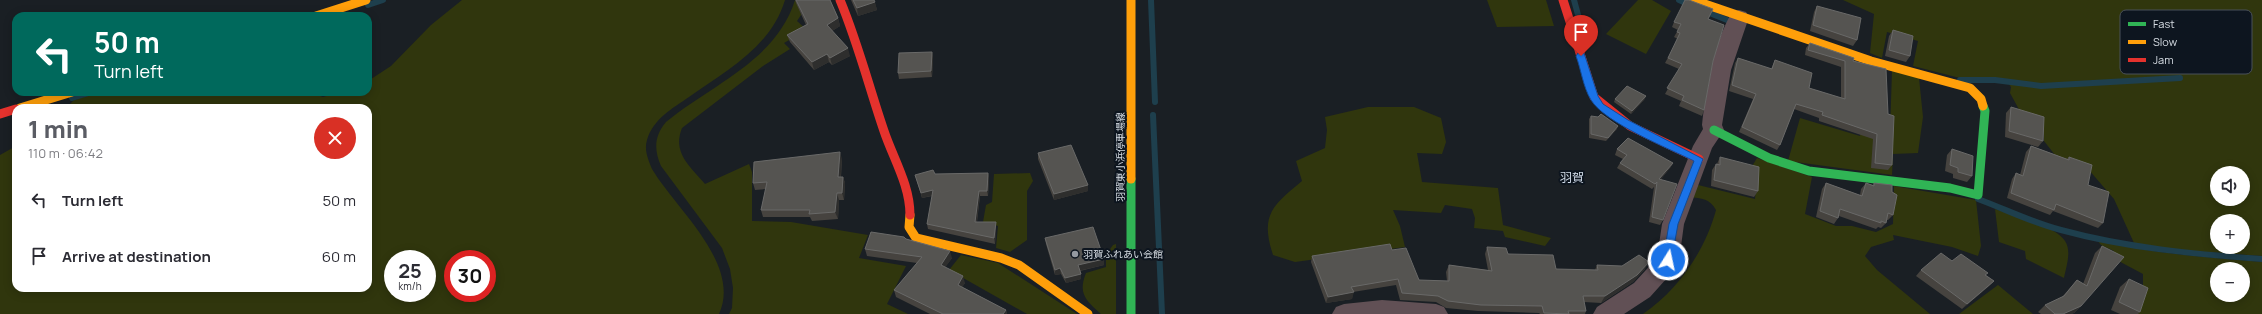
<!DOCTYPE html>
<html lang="en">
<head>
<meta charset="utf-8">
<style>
  body { margin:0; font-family:Manrope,"Noto Sans JP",sans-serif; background:#f2f2f3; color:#2b2b33; height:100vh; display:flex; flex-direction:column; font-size:15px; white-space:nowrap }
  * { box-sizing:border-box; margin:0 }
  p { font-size:13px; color:#7c7c81 }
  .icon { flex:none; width:22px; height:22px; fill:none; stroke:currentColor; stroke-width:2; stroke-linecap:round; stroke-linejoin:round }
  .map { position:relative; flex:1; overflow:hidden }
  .details { position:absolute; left:12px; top:104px; width:360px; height:188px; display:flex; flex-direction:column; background:#fff; border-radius:12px; box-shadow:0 2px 10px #0003 }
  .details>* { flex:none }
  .hud { position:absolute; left:12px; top:12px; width:360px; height:84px; border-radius:12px; box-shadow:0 2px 10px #0003; background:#00695c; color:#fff; overflow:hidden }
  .fabs { position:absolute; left:2210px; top:166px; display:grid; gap:8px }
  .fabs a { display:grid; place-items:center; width:40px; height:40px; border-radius:50%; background:#fff; box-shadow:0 2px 10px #0003; font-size:20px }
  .speed { position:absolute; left:384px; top:250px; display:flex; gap:8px; font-size:20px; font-weight:700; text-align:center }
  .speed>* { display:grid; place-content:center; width:52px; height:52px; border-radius:50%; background:#fff; box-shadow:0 2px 10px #0003; line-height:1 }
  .speed small { font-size:10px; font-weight:400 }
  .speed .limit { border:6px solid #d22; background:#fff; color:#111 }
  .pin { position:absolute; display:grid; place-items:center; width:34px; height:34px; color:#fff; margin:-41px -17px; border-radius:50% 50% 50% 0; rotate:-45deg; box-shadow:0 0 4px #0007 }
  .pin .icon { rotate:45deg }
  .me { position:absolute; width:44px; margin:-22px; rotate:10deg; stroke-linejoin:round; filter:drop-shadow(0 0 3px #0008) }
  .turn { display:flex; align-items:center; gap:14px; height:84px; padding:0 16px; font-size:18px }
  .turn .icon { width:52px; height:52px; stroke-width:2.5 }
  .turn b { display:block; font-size:28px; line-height:34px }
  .round { display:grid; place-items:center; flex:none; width:42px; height:42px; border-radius:21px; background:#f2f2f3 }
  .headline { display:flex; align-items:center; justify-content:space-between; height:68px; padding:0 16px }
  h1 { font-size:24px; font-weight:800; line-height:30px; color:#5a5c64 }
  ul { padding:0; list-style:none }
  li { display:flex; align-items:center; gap:12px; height:56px; padding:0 16px }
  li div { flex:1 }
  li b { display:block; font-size:15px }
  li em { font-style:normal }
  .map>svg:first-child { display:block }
  .green { fill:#30360d; fill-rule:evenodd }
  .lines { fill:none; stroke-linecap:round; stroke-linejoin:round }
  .stream { stroke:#1e3f4d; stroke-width:6 }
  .street { fill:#615055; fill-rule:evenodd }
  .fast { stroke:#30b455; stroke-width:9 }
  .slow { stroke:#ff9f0a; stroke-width:9 }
  .jam { stroke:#e5322d; stroke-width:9 }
  .wall { fill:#46433f }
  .shaded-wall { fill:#2e2e2d }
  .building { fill:#555451; stroke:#696968 }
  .route { fill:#1a73e8; stroke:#114b97 }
  .poi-dot { fill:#9499a0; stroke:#0d151f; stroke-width:1.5 }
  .labels { text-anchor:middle; stroke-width:4; stroke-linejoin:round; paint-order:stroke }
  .street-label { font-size:10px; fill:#d5dbe2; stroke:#0d151f }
  .poi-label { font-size:10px; fill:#d5dbe2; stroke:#0d151f; text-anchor:start }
  .quarter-label { font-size:12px; fill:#d2ddeb; stroke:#0d151f }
  .key { fill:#0d151f; stroke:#49505a; stroke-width:1 }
  .key-label { font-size:11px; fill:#d5dbe2 }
</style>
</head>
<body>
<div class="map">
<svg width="2262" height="314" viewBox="0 0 2262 314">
  <rect width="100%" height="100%" fill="#1a1f24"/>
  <g class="green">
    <path d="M462 0H785C771 47 726 71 689 97 673 108 653 119 647 140 644 150 648 159 652 169 675 208 742 264 719 314H0V155L16 146V288H368V108H66L74 100 100 92H308L323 97 339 92H368V81L391 66 431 25ZM393 259H427V293H393ZM453 259H487V293H453Z"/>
    <path d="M795 0H798L801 15 797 21 807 30 784 43 790 49 763 66 682 128C672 153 690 166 705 184L749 164 752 172V221L791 222 868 235 859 258 906 266 887 304 908 314H729L732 308 733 288 730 269 722 248 661 166C654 150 654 136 666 122 712 84 776 61 795 0Z"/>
    <path d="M1487 0H1546L1554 26 1497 27Z"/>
    <path d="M1638 0H1652L1671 11 1646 54 1606 34Z"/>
    <path d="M1843 0H2262V256L2178 250 2134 243 2114 199 2089 170 2055 155 2044 141 2043 120 2021 113 2010 93 2011 87 2004 78H1960L1913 66 1918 41 1887 32 1882 58 1870 53 1874 14ZM2217 173H2243V199H2217ZM2217 221H2243V247H2217Z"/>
    <path d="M1892 71 1919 78 1923 117 1918 153 1893 154 1892 175 1788 161 1800 118 1860 136 1863 124 1890 132Z"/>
    <path d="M1368 107H1414L1441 118 1446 142 1442 154 1417 153 1422 182 1498 188 1503 225 1551 238 1545 246 1505 237 1503 231 1474 228 1475 218 1472 209 1445 205 1441 213 1393 210 1400 226 1405 247 1295 262 1273 255C1260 215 1272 206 1302 181L1296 161 1325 148 1327 130 1325 117Z"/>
    <path d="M1757 158 1812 177 1805 214 1836 226H1852L1876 232 1893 224 1894 186 1976 200 1981 246 1978 256 1952 247 1893 235 1894 240 1871 247 1865 256 1877 270 1930 314H1643C1678 290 1705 251 1716 210 1710 199 1702 198 1689 197L1694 184 1755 199 1757 172 1751 168Z"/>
    <path d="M1030 173 1033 181 1027 191V240L1010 252 996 248 998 226 983 222 986 205 992 202 994 174Z"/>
    <path d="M1995 209C2012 215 2056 226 2065 241 2072 251 2066 267 2064 278L2026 259 2025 251 1999 242Z"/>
    <path d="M2097 240C2154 254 2205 257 2262 262V314H2137L2143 297V274L2113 258 2114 251 2101 245ZM2217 269H2243V295H2217Z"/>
    <path d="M1116 244V314H1101C1085 300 1078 293 1086 273L1106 267V255L1113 245Z"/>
    <path d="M961 255 998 263 1077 314H1027L949 270Z"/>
    <path d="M1998 285 2033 314H1959Z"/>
  </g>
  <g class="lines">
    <g class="stream">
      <path d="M1151 0 1155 102"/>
      <path d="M1574 0 1581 26"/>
      <path d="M1679 0 1690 5"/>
      <path d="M368 5 383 0"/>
      <path d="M1712 14 1727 20"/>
      <path d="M1960 80H1995L2041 86 2180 78"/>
      <path d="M72 98 92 92"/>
      <path d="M1153 115 1162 314"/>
      <path d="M1978 199C2005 209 2033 223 2061 230 2127 248 2194 254 2262 259"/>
    </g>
    <g class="street">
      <path d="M1739 10 1746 12 1749 17 1731 70 1722 125 1724 130 1712 148 1684 224 1679 261 1676 268 1650 297 1624 314H1593L1597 307 1634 283 1657 258 1662 224 1693 146 1703 129 1702 125C1706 88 1713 45 1732 12Z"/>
      <path d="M1382 300 1436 304 1444 307 1448 314H1332L1336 307 1344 304Z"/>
    </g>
    <g class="fast">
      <path d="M1714 130 1769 158 1809 171 1950 188 1978 195 1985 111 1983 106"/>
      <path d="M1131 179V314"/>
    </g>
    <g class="slow">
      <path d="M1131 0V179"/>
      <path d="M1693 0 1871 61 1970 88 1981 99 1983 106"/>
      <path d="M316 16 366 0"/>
      <path d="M20 108 72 92"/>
      <path d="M910 215 909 227 916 238 1001 258 1019 265 1088 314"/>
    </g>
    <g class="jam">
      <path d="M840 0C858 43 869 87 884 131 893 158 910 185 910 215"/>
      <path d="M1563 0 1594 97 1630 126 1699 159"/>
      <path d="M0 114 16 109"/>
    </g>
  </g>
  <g class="wall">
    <path d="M795 0H830L838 18 840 26 832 31 850 56 832 65 829 62 814 70 790 42 787 35 806 25 796 3Z"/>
    <path d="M851 0H874L877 10 858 16Z"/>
    <path d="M1817 6 1857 40 1853 46 1810 31 1814 12Z"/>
    <path d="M1708 19 1713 61 1704 110 1702 116 1679 106 1681 101 1665 94 1679 69 1665 63 1678 39 1674 37 1678 30 1672 27 1674 22Z"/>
    <path d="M1893 30 1910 56 1906 62 1885 56 1889 36Z"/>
    <path d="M1810 43 1853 61 1888 114 1892 165 1888 170 1871 168 1873 139 1819 121V118L1794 109 1780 145 1777 150 1739 132 1753 99 1729 91 1735 63 1738 58 1771 69 1775 60 1809 88 1841 98V67L1805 55 1806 48Z"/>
    <path d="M932 52 933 58 932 77 899 79 898 73Z"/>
    <path d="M1646 96 1644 100 1631 114 1614 102 1615 99Z"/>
    <path d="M2011 107 2043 141 2038 147 2005 137 2006 113Z"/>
    <path d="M1591 116 1617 129 1606 141 1589 138V119Z"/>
    <path d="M2031 146 2067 159 2069 157 2088 185 2103 223 2098 228 2053 211 2050 215 2007 198 2012 179 2016 173 2020 175 2026 152Z"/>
    <path d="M1617 149 1673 163 1670 168 1661 179 1663 220 1660 225 1649 222 1654 187 1652 189 1617 168 1620 163 1623 159 1615 155Z"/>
    <path d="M1952 149 1972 176 1967 182 1953 178V174L1945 171 1947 155Z"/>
    <path d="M1038 153 1088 185V191L1054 200 1038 159Z"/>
    <path d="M1720 157 1758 191 1754 197 1711 186 1712 170 1716 164H1717Z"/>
    <path d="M842 159 841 177H843L845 183 844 200H839L838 219 812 221 810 217H763L761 210 766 189 755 190 753 183Z"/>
    <path d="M988 173 989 178 988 196H980L977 222 996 227 995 244 928 229 927 224 932 196 922 198 915 175Z"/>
    <path d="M1826 183 1860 195 1861 189 1866 183 1873 185 1874 183 1892 192 1893 215 1888 220H1886V223L1881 228 1878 227 1876 229 1839 216 1838 218 1834 224 1816 217 1822 189Z"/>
    <path d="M1045 238 1104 265 1080 271 1081 274V279L1066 283 1061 274 1055 275 1046 244Z"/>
    <path d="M906 239 952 258 945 267 965 283 962 287 1006 310 1007 314H930L896 297 894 290 917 263 867 256 865 249Z"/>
    <path d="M2102 246 2081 306 2074 313 2071 314H2041L2038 312 2045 305 2062 297 2077 280 2083 284 2095 253Z"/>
    <path d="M1487 247 1556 269 1595 270 1597 265 1645 269 1633 282 1601 303 1584 302 1586 311 1585 314H1540L1539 313 1478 311 1446 308 1436 302 1400 300 1396 285 1353 292 1352 299 1326 303 1311 262 1312 256 1392 250 1419 280 1447 281 1446 272 1449 265 1488 270 1485 254Z"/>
    <path d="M1952 261 1986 275 1994 281 1988 287 1962 309 1916 276 1921 270Z"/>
    <path d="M2129 279 2140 312 2138 314H2120L2111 310 2120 287Z"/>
  </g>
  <g class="shaded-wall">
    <path d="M875 2 877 10 858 16 857 8Z"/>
    <path d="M838 18 840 26 829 33 827 25Z"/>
    <path d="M848 48 850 56 832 65 830 58Z"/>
    <path d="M932 52 933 58 932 77 931 71Z"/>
    <path d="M827 54 829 62 814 70 812 62Z"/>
    <path d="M1646 96 1644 100 1631 114 1632 111Z"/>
    <path d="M1618 126 1617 129 1606 141 1608 138Z"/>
    <path d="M840 152 842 159 840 184 838 177Z"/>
    <path d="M1673 163 1670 168 1657 184 1659 179Z"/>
    <path d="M988 173 989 178 988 196 987 191Z"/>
    <path d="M843 177 845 183 844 200 842 193Z"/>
    <path d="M1088 185V191L1054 200V194Z"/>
    <path d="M933 190 934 195 922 198 921 193Z"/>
    <path d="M979 191 980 196 976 227 975 222Z"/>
    <path d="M837 193 839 200 838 219 835 212Z"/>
    <path d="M996 222V227L995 244 994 238Z"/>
    <path d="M950 251 952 258 942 272 941 265Z"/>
    <path d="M1104 259V265L1078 271V265Z"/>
    <path d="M1649 262 1645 269 1633 282 1601 303 1605 296Z"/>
    <path d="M1060 268 1061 274 1055 275V270Z"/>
    <path d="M1081 274V279L1066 283 1065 278Z"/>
    <path d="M963 276 965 283 959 292 958 285Z"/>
    <path d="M1994 281 1988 287 1962 309 1967 304Z"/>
    <path d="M1354 292 1352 299 1326 303 1328 297Z"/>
    <path d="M2081 306 2074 313 2071 314H2063Z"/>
    <path d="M1006 310 1007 314H1003Z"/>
  </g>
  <g class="building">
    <path d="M796 0H830L838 18 827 25 848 48 830 58 827 54 812 62 787 35 808 24Z"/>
    <path d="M853 0H874L875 2 857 8Z"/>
    <path d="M1685 0H1689L1713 9 1708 19 1724 25 1713 61 1704 110 1682 100 1684 96 1667 88 1682 64 1668 58 1680 33 1677 32 1681 24 1674 22Z"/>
    <path d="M1817 6 1861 18 1857 40 1813 25Z"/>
    <path d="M1893 30 1913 36 1910 56 1889 50Z"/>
    <path d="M1810 43 1854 58 1853 61 1886 69 1888 114 1894 116 1892 165 1875 163 1877 134 1822 115 1823 112 1796 104 1780 145 1742 127 1756 94 1732 85 1738 58 1772 69 1775 60 1812 73 1809 88 1845 99V61L1808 50Z"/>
    <path d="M932 52 931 71 898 73 899 53Z"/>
    <path d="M1627 86 1646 96 1632 111 1615 99Z"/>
    <path d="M2011 107 2044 117 2043 141 2009 131Z"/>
    <path d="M1601 114 1618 126 1608 138 1591 134V116L1598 117Z"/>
    <path d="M1628 138 1673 163 1659 179 1677 184 1663 220 1652 217 1657 182 1655 184 1620 163 1627 155 1617 149Z"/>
    <path d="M1071 145 1088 185 1054 194 1038 153Z"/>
    <path d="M2031 146 2069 160V157L2092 165 2088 185 2109 192 2103 223 2056 204 2054 210 2011 193 2016 173 2023 176Z"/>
    <path d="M1952 149 1973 156 1972 176 1958 172V168L1950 165Z"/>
    <path d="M840 152 838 177H843L842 193H837L835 212 809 214 810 210H761L767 182 753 183 754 162Z"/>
    <path d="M1720 157 1759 167 1758 191 1714 180 1716 164 1720 165Z"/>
    <path d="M933 170 935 174 988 173 987 191H979L975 222H996L994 238 927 224 933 190 921 193 915 175Z"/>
    <path d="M1826 183 1862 196 1866 183 1874 186V183L1892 185V192L1897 195 1893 215 1888 213 1886 223 1881 221V223L1840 209 1838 218 1820 211Z"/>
    <path d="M1093 227 1104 259 1078 265 1081 274 1065 278 1060 268 1055 270 1045 238Z"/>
    <path d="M871 232 904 237 906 239 950 251 941 265 963 276 958 285 1006 310 1003 314H943L894 290 922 257 865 249Z"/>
    <path d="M1390 244 1392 250 1406 248 1419 280 1449 281V265L1492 271 1487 247 1506 248 1508 254 1553 255 1556 269 1598 270 1597 265 1622 266 1639 255 1649 262 1637 275 1605 296H1583L1586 311H1568L1569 314 1544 313 1542 306 1481 305 1448 301 1438 296 1402 293 1398 279 1351 287 1354 292 1328 297 1312 256Z"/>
    <path d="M2102 246 2124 257 2081 306 2063 314H2055L2045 305 2064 296 2077 280 2087 286Z"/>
    <path d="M1941 253 1952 261 1961 254 1988 273 1985 275 1994 281 1967 304 1921 270Z"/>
    <path d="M2129 279 2148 288 2140 312 2119 302Z"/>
  </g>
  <path class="route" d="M1578 53H1584L1585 56 1598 96 1603 104 1628 120 1703 159 1678 224 1671 263 1668 264 1663 260 1669 224 1694 161C1668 148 1605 123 1591 100 1583 87 1581 69 1576 56Z"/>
  <circle class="poi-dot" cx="1075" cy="254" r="4"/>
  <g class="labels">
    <g class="street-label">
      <text transform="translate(1120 157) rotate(-90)" y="4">羽賀東小浜停車場線</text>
    </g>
    <g class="poi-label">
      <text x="1083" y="258">羽賀ふれあい会館</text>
    </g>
    <g class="quarter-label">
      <text x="1572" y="182">羽賀</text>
    </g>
  </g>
  <rect x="2120" y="10" width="132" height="64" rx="6" class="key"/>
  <rect x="2128" y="22" width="18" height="4" fill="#30b455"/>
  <rect x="2128" y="40" width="18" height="4" fill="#ff9f0a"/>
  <rect x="2128" y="58" width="18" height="4" fill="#e5322d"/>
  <g class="key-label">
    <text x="2153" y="28">Fast</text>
    <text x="2153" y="46">Slow</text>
    <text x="2153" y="64">Jam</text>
  </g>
</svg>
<div class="fabs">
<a><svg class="icon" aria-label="sound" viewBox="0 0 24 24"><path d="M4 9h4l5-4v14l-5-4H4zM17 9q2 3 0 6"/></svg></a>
<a>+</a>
<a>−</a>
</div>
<div class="speed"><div>25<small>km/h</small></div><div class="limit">30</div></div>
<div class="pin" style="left:1581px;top:56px;background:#d93025"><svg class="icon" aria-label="arrive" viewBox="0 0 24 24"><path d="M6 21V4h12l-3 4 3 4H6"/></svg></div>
<svg class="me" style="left:1668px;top:260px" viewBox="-20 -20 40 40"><circle r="17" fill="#1a73e8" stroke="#fff" stroke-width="3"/><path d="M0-11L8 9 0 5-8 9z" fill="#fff"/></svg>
<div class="hud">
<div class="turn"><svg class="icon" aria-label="left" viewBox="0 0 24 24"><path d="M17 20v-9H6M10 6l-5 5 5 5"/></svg><div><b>50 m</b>Turn left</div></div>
</div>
<section class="details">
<div class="headline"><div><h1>1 min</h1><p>110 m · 06:42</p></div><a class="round" style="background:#d93025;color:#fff"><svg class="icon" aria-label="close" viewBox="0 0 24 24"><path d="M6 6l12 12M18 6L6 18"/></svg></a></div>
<ul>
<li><svg class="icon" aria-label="left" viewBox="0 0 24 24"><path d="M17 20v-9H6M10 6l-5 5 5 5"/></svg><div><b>Turn left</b></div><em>50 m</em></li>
<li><svg class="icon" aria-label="arrive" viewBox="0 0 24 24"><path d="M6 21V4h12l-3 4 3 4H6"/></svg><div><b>Arrive at destination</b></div><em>60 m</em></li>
</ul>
</section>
</div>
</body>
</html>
